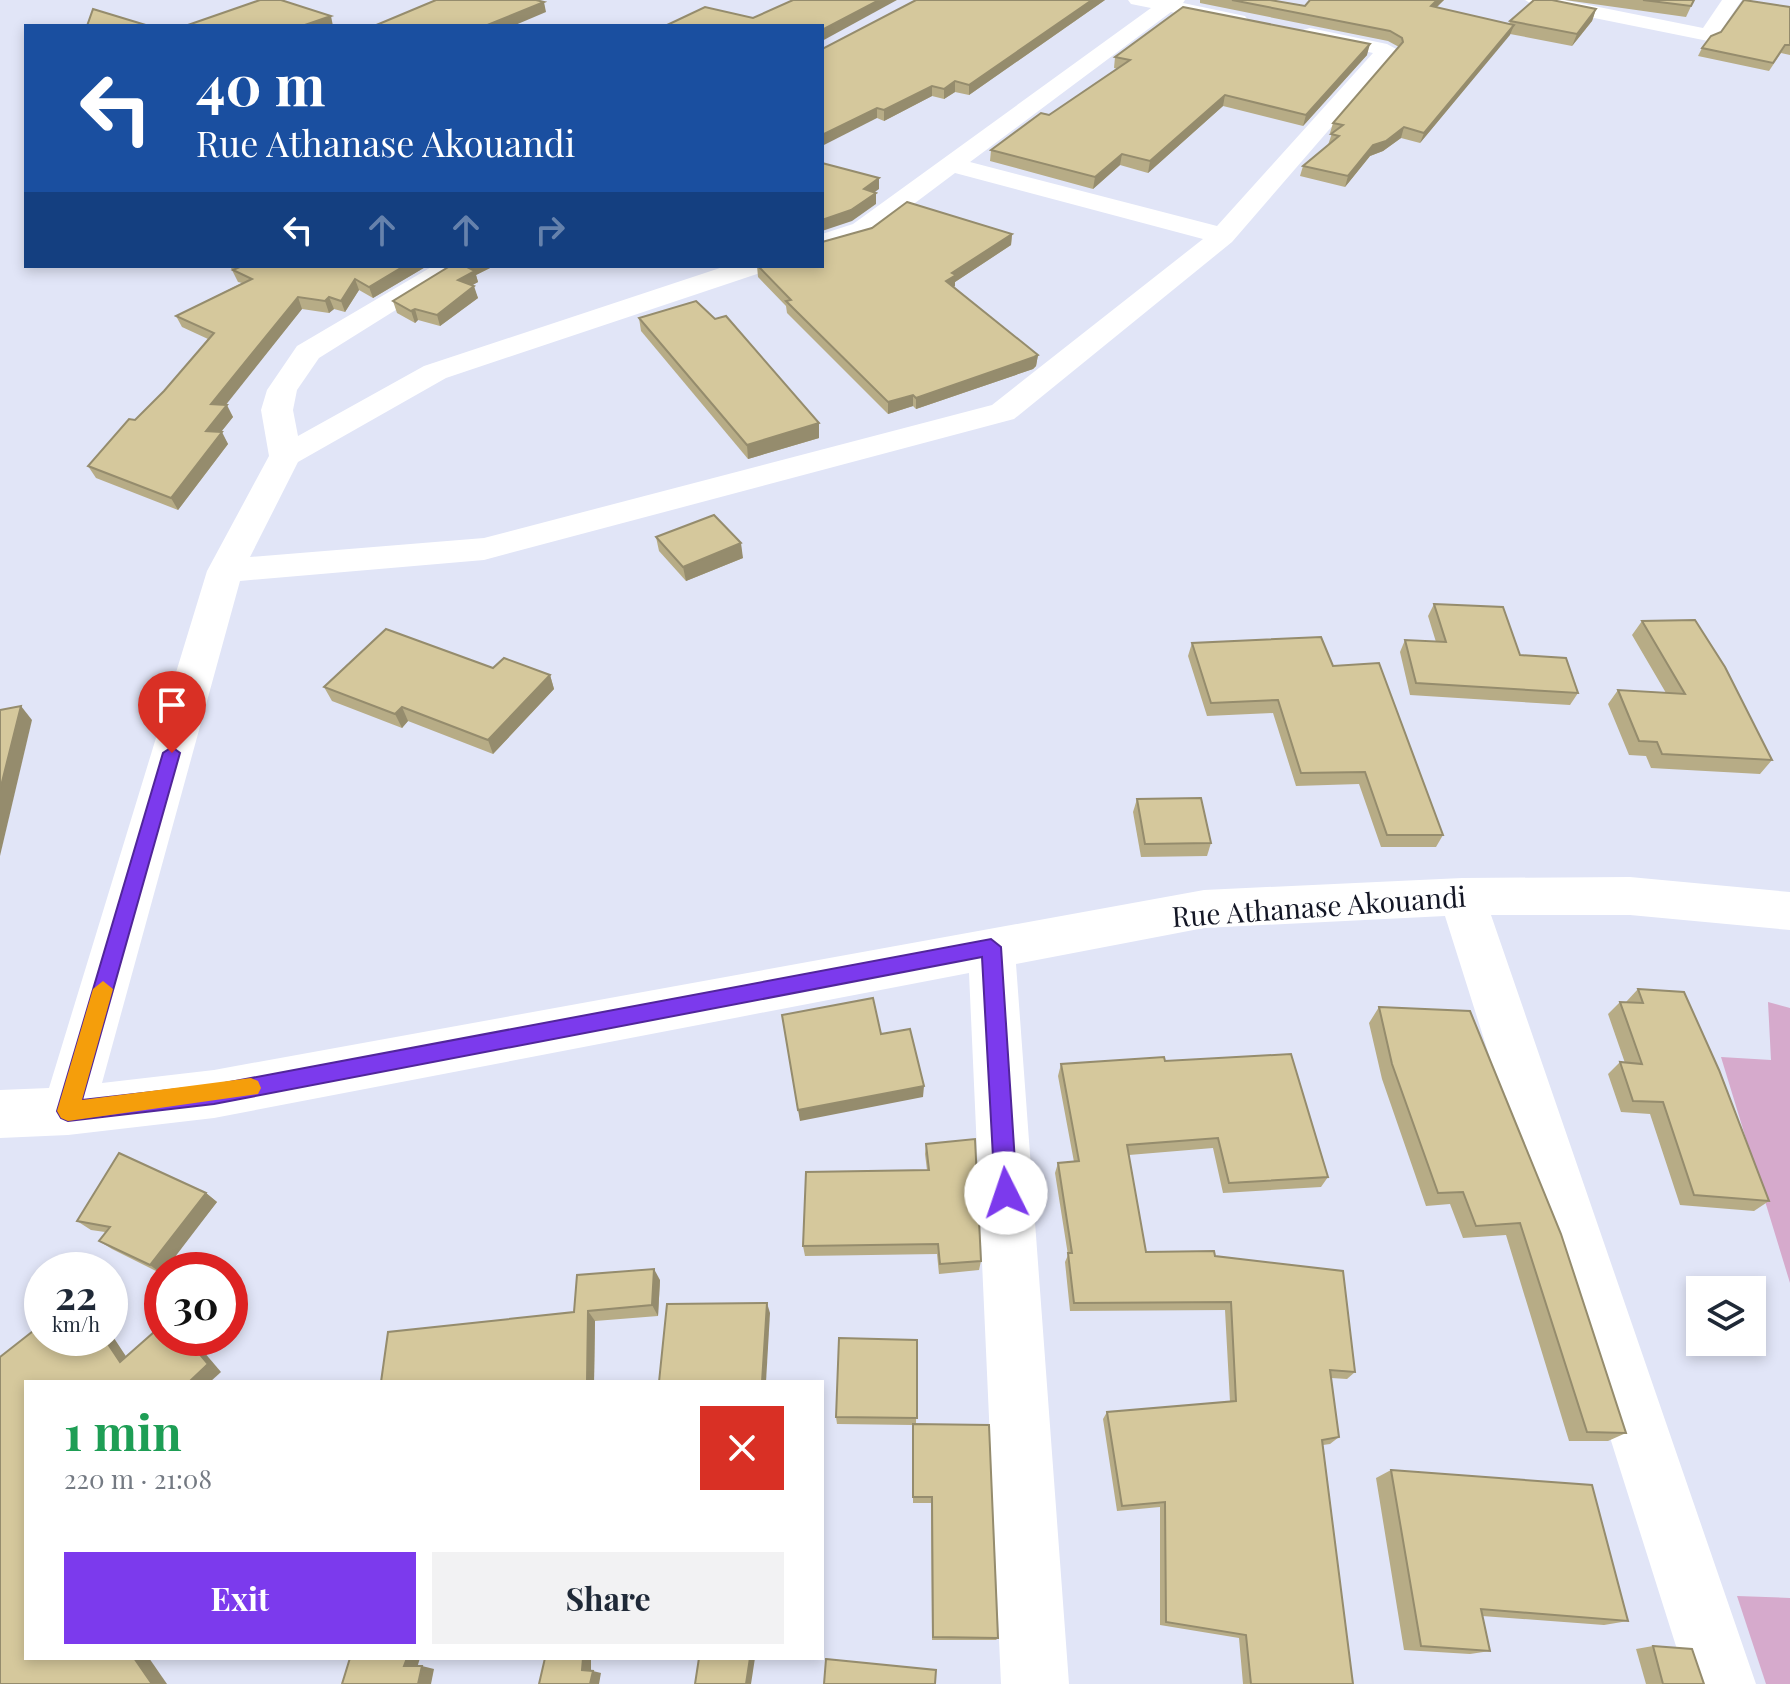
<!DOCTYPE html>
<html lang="en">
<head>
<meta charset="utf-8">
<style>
  body { margin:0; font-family:"Playfair Display",serif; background:#f2f2f3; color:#1f2937; height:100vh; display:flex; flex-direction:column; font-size:30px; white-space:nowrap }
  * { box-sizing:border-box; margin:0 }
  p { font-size:26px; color:#747a83 }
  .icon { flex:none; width:44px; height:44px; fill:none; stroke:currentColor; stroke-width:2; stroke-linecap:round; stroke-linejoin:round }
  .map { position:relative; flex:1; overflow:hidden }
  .panel { position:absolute; left:24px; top:1380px; width:800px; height:280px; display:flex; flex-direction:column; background:#fff; border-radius:0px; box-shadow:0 4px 12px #0003 }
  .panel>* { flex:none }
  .hud { position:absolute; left:24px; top:24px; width:800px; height:244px; border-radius:0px; box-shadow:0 4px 12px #0003; background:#1a4fa0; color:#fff; overflow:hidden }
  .controls { position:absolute; left:1686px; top:1276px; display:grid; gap:16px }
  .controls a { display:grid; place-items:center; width:80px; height:80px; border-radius:0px; background:#fff; box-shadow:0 4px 12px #0003; font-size:40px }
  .speed { position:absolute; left:24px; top:1252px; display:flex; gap:16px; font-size:40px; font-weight:700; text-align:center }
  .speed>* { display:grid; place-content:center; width:104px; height:104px; border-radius:50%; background:#fff; box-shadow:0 4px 12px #0003; line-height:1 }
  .speed small { font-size:20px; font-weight:400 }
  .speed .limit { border:12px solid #d22; background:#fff; color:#111 }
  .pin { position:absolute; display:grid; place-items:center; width:68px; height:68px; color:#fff; margin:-82px -34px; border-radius:50% 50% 50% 0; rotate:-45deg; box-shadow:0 0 8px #0007 }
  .pin .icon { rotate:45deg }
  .me { position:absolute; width:88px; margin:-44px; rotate:356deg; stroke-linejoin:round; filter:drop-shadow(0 0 6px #0008) }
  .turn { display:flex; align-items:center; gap:28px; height:168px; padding:0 40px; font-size:36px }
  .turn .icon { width:104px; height:104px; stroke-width:2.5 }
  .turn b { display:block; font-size:56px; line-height:68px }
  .lanes { display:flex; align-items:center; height:76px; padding:0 40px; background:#0003; justify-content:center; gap:40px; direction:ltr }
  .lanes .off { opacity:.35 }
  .round { display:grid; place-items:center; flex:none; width:84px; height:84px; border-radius:0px; background:#f2f2f3 }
  .head { display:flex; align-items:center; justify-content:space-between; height:136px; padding:0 40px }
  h1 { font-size:48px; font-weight:700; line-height:60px; color:#1e9e55 }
  .action { display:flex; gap:16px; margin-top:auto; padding:16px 40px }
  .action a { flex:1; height:92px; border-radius:0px; background:#7c3aed; color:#fff; font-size:32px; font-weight:700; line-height:92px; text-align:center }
  .action a+a { background:#f2f2f3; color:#1f2937 }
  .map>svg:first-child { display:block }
  .green { fill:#d6aacc }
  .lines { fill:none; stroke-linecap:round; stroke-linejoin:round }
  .minor { fill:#fff; fill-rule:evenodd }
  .wall { fill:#b7ac86 }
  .shaded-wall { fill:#958c6d }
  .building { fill:#d5c89c; stroke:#958c6d; stroke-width:2 }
  .route { fill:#7c3aed; stroke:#51269a; stroke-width:2 }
  .slow { fill:#f59e0b }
  .labels { text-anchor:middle; stroke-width:6; stroke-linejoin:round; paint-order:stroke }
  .street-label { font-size:28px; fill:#131625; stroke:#fff }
</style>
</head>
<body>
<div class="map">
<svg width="1790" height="1684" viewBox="0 0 1790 1684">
  <rect width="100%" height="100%" fill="#e1e5f7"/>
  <g class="green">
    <path d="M1768 1002 1790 1008V1283L1721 1057 1771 1060Z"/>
    <path d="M1737 1596 1790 1598V1684H1766Z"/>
  </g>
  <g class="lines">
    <g class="minor">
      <path d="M1128 0H1185L1183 3 1245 16 1248 20 1238 26 1171 12 970 162 1217 226 1373 53 1303 38 1300 34 1303 30 1310 28 1387 44 1398 50 1232 242 1014 419 484 560 240 581 102 1083 214 1070 1204 890 1462 878 1630 877 1790 892V930L1630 915H1491L1756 1684H1688L1445 916 1204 928 1016 964 1069 1684H1001L969 973 214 1118 68 1135 0 1138V1090L49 1088 207 571 269 456 261 410 267 390 297 346 433 266H466L319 358 297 390 293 410 298 436 424 366 726 266H767L763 272 446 378 298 462 250 557 484 538 992 405 1203 239 955 173 871 236 822 251V234L853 224 1151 8 1131 4Z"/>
      <path d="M1525 0H1564L1703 28 1722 0H1742L1715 39 1708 41 1535 6Z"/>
    </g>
  </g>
  <g class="wall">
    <path d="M1105 0 969 95 955 92 944 99 932 96 884 121 877 118 822 49Z"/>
    <path d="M1200 0H1270L1305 6 1310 0H1444L1436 7 1509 24 1510 21 1596 9 1592 21 1572 46 1510 34 1420 143 1401 138 1383 151 1370 156 1345 187 1300 176 1303 166 1328 145 1332 133H1330L1333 123 1399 47 1388 41 1200 3Z"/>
    <path d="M1565 0H1694L1686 17Z"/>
    <path d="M1790 7V55L1781 53 1769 71 1698 56 1702 48Z"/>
    <path d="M1367 55 1303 126 1223 106 1148 173 1120 165 1093 189 990 161 991 150 1049 115 1118 69 1114 68 1115 57Z"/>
    <path d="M1012 234 1011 245 955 282V286L954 287 1038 355 1036 366 1033 369 916 409 913 406 888 414 787 313 786 306 758 277 757 266Z"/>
    <path d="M230 266H427L373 298 359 290 345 312 334 309 329 313 302 309 225 405 233 417 221 432 228 444 178 510 96 478 88 466 164 391 208 339 182 327 176 316 242 283 238 282Z"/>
    <path d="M450 266H494L476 275 478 282 472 285 478 298 440 326 418 320 415 323 397 313 393 301Z"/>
    <path d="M639 318 819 438 748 459 641 331Z"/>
    <path d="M656 537 743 558 686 581 659 551Z"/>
    <path d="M1434 604 1578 693 1570 705 1410 695 1400 652 1405 640 1436 642 1428 616Z"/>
    <path d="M1642 621 1772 760 1760 774 1651 768 1646 756 1629 755 1608 704 1618 690 1666 693 1632 635Z"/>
    <path d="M1192 643 1333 666 1443 835 1436 847H1381L1359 784 1296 786 1273 713 1207 716 1188 656Z"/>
    <path d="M550 675 554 689 493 754 408 721 402 728 332 701 324 687Z"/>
    <path d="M1137 799 1211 843 1207 856 1141 857 1133 812Z"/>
    <path d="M1638 989 1769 1201 1754 1211 1680 1205 1650 1114 1621 1112 1608 1074 1620 1062 1625 1063 1608 1014 1620 1002H1626Z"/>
    <path d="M1379 1007 1470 1011 1626 1433 1608 1441H1569L1506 1235 1463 1238 1450 1204 1426 1206 1382 1079 1369 1023Z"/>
    <path d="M1165 1061 1328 1177 1321 1187 1223 1193 1213 1148 1129 1155 1146 1252 1215 1256 1355 1372 1347 1379 1331 1378 1339 1437 1330 1444 1323 1445 1353 1684H1243L1239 1638 1160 1625V1507L1117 1511 1103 1419 1107 1412 1230 1402 1225 1310 1070 1311 1065 1262 1068 1255 1055 1173 1058 1163 1074 1162 1058 1076 1061 1064Z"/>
    <path d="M926 1144 981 1261 979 1270 939 1274 937 1254 805 1256 803 1246 927 1170 925 1154Z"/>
    <path d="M206 1193 217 1202 162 1270V1274L112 1249 99 1241 105 1232 91 1230 77 1221Z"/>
    <path d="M660 1280 658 1316 595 1321 594 1382H381Z"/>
    <path d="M917 1340 916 1424 998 1638 996 1640H932L931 1503H913V1425L837 1424 836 1417Z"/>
    <path d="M1391 1470 1628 1621 1604 1625 1482 1616 1490 1651 1470 1654 1404 1650 1376 1478Z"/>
    <path d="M1653 1646 1704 1684H1646L1636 1649Z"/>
  </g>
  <g class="shaded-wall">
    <path d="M879 0H897L822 41V30Z"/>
    <path d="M1092 0H1105L969 95V85Z"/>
    <path d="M1437 0H1444L1428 16 1431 6Z"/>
    <path d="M544 2 546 12 513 26H485Z"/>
    <path d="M1596 9 1592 21 1572 46 1577 34Z"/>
    <path d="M331 16 333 26H302Z"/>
    <path d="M1514 25 1510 35 1420 143 1424 133Z"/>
    <path d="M1370 44 1367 55 1303 126 1306 115Z"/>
    <path d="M955 81V92L944 99V89Z"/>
    <path d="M932 86V96L884 121V110Z"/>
    <path d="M1225 95 1223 106 1148 173 1150 161Z"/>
    <path d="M877 108V118L822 146V135Z"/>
    <path d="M1404 127 1401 138 1383 151 1370 156 1345 187 1348 176 1373 145Z"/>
    <path d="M1122 154 1120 165 1093 189 1095 177Z"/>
    <path d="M879 178V189L864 200V189Z"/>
    <path d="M876 193V204L852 221 822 231V220Z"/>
    <path d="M1012 234 1011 245 955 282V286L946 292V281L952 273Z"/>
    <path d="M404 266H427L373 298 369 287Z"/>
    <path d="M469 266H494L476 275 478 282 462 291 458 280 467 267Z"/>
    <path d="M355 279 359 290 345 312 341 301Z"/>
    <path d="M474 286 478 298 440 326 437 315Z"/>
    <path d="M298 297 302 309 217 416 211 404Z"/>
    <path d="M329 297 334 309 329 313 325 301Z"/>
    <path d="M415 309 418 320 415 323 411 311Z"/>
    <path d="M1038 355 1036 366 1033 369 916 409V398Z"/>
    <path d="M913 395V406L888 414V402Z"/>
    <path d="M227 405 233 417 212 443 206 431Z"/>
    <path d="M819 423V438L748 459 747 445Z"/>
    <path d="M222 432 228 444 178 510 171 498Z"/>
    <path d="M741 543 743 558 686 581 683 567Z"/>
    <path d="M550 675 554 689 493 754 488 740Z"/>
    <path d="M21 706 32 720 0 856V790Z"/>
    <path d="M402 707 408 721 402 728 395 714Z"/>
    <path d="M924 1086 923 1097 800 1121 798 1110Z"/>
    <path d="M206 1193 217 1202 165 1270H162V1274L150 1265Z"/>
    <path d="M654 1269 660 1280 658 1316 652 1305Z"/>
    <path d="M767 1303 770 1313 766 1382H762Z"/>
    <path d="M588 1311 595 1321 594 1382H587Z"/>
    <path d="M110 1332 135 1370 120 1362 104 1338H110Z"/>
    <path d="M186 1338H192L221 1372 210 1382H189Z"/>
    <path d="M134 1658H149L167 1684H152Z"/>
    <path d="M407 1658H420L417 1668 404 1666Z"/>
    <path d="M583 1658H591V1673L582 1670Z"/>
    <path d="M750 1658H755L751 1684H746Z"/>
    <path d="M422 1666 434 1669 431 1684H418Z"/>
    <path d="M593 1671 601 1673 599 1684H590Z"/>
  </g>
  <g class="building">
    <path d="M260 0H281L331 16 302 26H185Z"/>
    <path d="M436 0H536L544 2 485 26H374Z"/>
    <path d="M793 0H879L822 30V26H665L705 7 753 18Z"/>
    <path d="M916 0H1092L969 85 955 81 944 89 932 86 884 110 877 108 822 135V49Z"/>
    <path d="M1232 0H1270L1305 6 1310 0H1437L1431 6 1514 25 1424 133 1404 127 1386 141 1373 145 1348 176 1303 166 1339 136 1331 134 1343 125 1333 123 1403 42 1402 38 1390 31Z"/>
    <path d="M1534 0H1552L1596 9 1577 34 1510 21Z"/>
    <path d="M1643 0H1694L1691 6Z"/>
    <path d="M1744 0 1790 7V45H1785L1773 63 1702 48 1711 36 1721 32Z"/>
    <path d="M1183 7 1370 44 1306 115 1225 95 1150 161 1122 154 1095 177 991 150 1041 113 1049 115 1130 60 1115 57Z"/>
    <path d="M93 9 149 26H87Z"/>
    <path d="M822 163 879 178 864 189 876 193 851 210 822 220Z"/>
    <path d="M907 202 1012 234 952 273 956 275 946 281 1038 355 1034 357 916 398 913 395 888 402 786 301 791 300 758 266H822V242L872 228Z"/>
    <path d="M238 266H404L369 287 355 279 341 301 329 297 325 301 298 297 211 404 227 405 206 431 222 432 171 498 88 466 129 419 135 420 164 391 214 333 176 316 252 279 233 270 240 267Z"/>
    <path d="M450 266H469L467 267 475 271 458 280 474 286 437 315 415 309 411 311 393 301Z"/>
    <path d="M696 301 715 319 726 316 819 423 747 445 639 318Z"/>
    <path d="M714 515 741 543 683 567 656 537Z"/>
    <path d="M1434 604 1503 607 1520 655 1566 658 1578 693 1416 683 1405 640 1446 642Z"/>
    <path d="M1695 620 1725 667 1772 760 1662 754 1657 742 1639 741 1618 690 1685 694 1642 621Z"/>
    <path d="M386 629 493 668 504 658 550 675 488 740 402 707 395 714 324 687Z"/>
    <path d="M1321 637 1333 666 1379 663 1443 835H1387L1365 772 1301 773 1278 700 1211 703 1192 643Z"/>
    <path d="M21 706 0 790V710Z"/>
    <path d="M1201 798 1211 843 1145 844 1137 799Z"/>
    <path d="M1638 989 1684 992 1719 1070 1769 1201 1694 1195 1663 1102 1633 1101 1620 1062 1642 1064 1620 1002 1643 1003Z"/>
    <path d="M873 998 881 1034 910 1029 924 1086 798 1110 782 1015Z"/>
    <path d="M1379 1007 1470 1011 1561 1234 1626 1433 1587 1432 1520 1223 1476 1226 1463 1192 1438 1193 1392 1064Z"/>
    <path d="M1291 1054 1328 1177 1229 1183 1218 1138 1127 1145 1146 1252 1214 1251 1215 1256 1343 1271 1355 1372 1330 1370 1339 1437 1322 1440 1353 1684H1251L1246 1635 1166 1622 1165 1502 1122 1506 1107 1412 1236 1401 1231 1302 1074 1303 1068 1253H1072L1058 1163 1079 1161 1061 1064 1164 1057 1165 1061Z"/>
    <path d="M975 1139 981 1261 940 1264 938 1244 803 1246 806 1172 929 1170 926 1144Z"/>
    <path d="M119 1153 206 1193 150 1265 99 1241 110 1227 77 1221Z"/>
    <path d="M654 1269 652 1305 588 1311 587 1382H381L388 1332 574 1312 577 1275Z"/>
    <path d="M767 1303 762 1382H659L667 1304Z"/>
    <path d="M42 1324V1338H104L120 1362 162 1325V1338H186L208 1364 189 1382H26V1658H134L152 1684H0V1357Z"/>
    <path d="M839 1338 917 1340V1418L836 1417Z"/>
    <path d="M913 1424 989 1425 998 1638 933 1637 932 1497H913Z"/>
    <path d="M1391 1470 1592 1485 1628 1621 1481 1609 1490 1651 1421 1646Z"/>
    <path d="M1653 1646 1692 1649 1704 1684H1663Z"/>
    <path d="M350 1658H407L404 1666H422L418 1684H342Z"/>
    <path d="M545 1658H583L582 1670 593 1671 590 1684H539Z"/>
    <path d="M699 1658H750L746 1684H695Z"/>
    <path d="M826 1659 936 1670 935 1684H824Z"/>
  </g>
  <path class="route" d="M172 747 180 753 82 1100 214 1085 991 939 1001 947 1017 1193 1014 1200 1006 1204 998 1200 995 1193 982 957 214 1104 68 1121 61 1118 57 1111 163 753Z"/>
  <path class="slow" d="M103 981 113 989 82 1100 251 1078 258 1081 261 1088 258 1094 68 1121 61 1118 57 1111 93 989Z"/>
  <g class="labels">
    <g class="street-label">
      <text transform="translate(1319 907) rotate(-4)" y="10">Rue Athanase Akouandi</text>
    </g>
  </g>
</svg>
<div class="controls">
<a><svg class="icon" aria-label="layers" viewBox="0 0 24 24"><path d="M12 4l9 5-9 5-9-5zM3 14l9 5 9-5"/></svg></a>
</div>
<div class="speed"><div>22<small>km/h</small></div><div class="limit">30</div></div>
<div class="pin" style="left:172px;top:753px;background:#d93025"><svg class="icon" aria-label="arrive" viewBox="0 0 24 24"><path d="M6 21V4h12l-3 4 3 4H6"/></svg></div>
<svg class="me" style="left:1006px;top:1193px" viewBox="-20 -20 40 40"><circle r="19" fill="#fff"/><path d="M0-13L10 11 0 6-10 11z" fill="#7c3aed"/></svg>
<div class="hud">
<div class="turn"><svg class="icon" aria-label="left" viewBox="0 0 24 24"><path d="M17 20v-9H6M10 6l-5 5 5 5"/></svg><div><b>40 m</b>Rue Athanase Akouandi</div></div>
<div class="lanes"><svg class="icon" aria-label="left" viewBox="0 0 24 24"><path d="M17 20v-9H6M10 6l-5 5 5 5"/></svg><svg class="icon off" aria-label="ahead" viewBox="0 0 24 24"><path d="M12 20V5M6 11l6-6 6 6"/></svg><svg class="icon off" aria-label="ahead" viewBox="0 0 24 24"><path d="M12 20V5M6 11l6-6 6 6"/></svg><svg class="icon off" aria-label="right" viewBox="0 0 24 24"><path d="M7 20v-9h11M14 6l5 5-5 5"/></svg></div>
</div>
<section class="panel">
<div class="head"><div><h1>1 min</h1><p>220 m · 21:08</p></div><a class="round" style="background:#d93025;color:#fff"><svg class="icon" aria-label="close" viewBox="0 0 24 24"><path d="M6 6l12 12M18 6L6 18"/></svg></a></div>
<div class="action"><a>Exit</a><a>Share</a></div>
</section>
</div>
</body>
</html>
